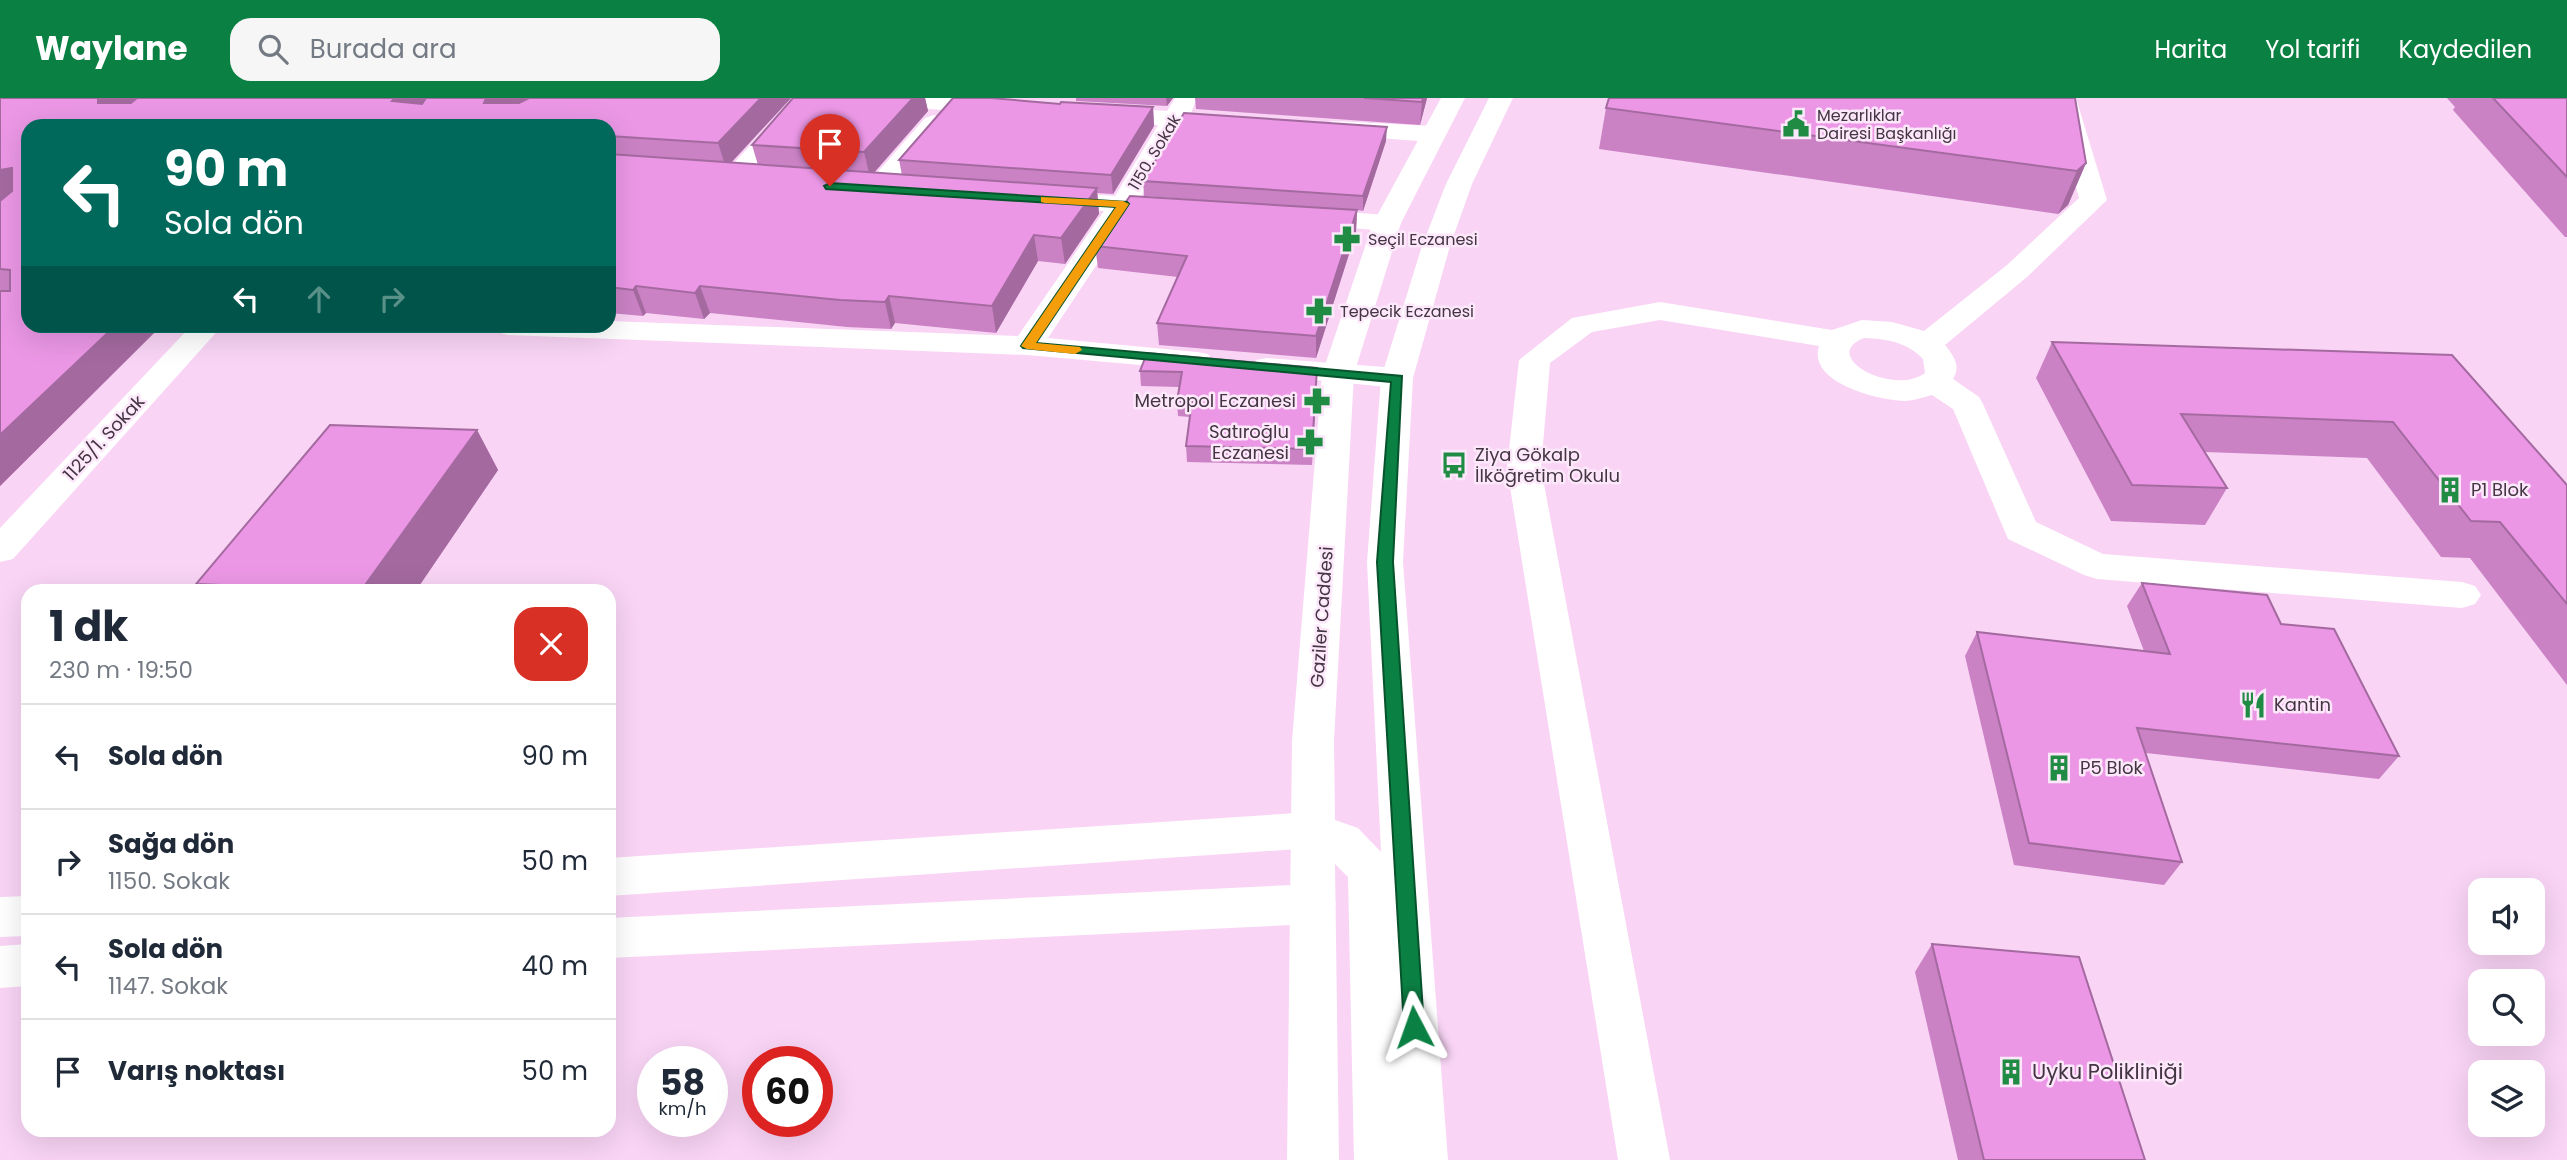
<!DOCTYPE html>
<html lang="tr">
<head>
<meta charset="utf-8">
<style>
  body { margin:0; font-family:Poppins,sans-serif; background:#f6f6f7; color:#1f2937; height:100vh; display:flex; flex-direction:column; font-size:26px; white-space:nowrap }
  * { box-sizing:border-box; margin:0 }
  p { font-size:23px; color:#747a83 }
  .icon { flex:none; width:38px; height:38px; fill:none; stroke:currentColor; stroke-width:2; stroke-linecap:round; stroke-linejoin:round }
  .map { position:relative; flex:1; overflow:hidden }
  .drawer { position:absolute; left:21px; top:486px; width:595px; height:553px; display:flex; flex-direction:column; background:#fff; border-radius:21px; box-shadow:0 7px 28px #0002 }
  .drawer>* { flex:none }
  .banner { position:absolute; left:21px; top:21px; width:595px; height:214px; border-radius:21px; box-shadow:0 7px 28px #0002; background:#00695c; color:#fff; overflow:hidden }
  .tools { position:absolute; left:2468px; top:780px; display:grid; gap:14px }
  .tools a { display:grid; place-items:center; width:77px; height:77px; border-radius:14px; background:#fff; box-shadow:0 7px 28px #0002; font-size:35px }
  .speed { position:absolute; left:637px; top:948px; display:flex; gap:14px; font-size:35px; font-weight:700; text-align:center }
  .speed>* { display:grid; place-content:center; width:91px; height:91px; border-radius:50%; background:#fff; box-shadow:0 7px 28px #0002; line-height:1 }
  .speed small { font-size:18px; font-weight:400 }
  .speed .limit { border:10px solid #d22; background:#fff; color:#111 }
  .pin { position:absolute; display:grid; place-items:center; width:60px; height:60px; color:#fff; margin:-72px -30px; border-radius:50% 50% 50% 0; rotate:-45deg; box-shadow:0 0 7px #0007 }
  .pin .icon { rotate:45deg }
  .me { position:absolute; width:77px; margin:-38px; rotate:356deg; stroke-linejoin:round; filter:drop-shadow(0 0 5px #0008) }
  .turn { display:flex; align-items:center; gap:24px; height:147px; padding:0 28px; font-size:32px }
  .turn .icon { width:91px; height:91px; stroke-width:2.5 }
  .turn b { display:block; font-size:49px; line-height:60px }
  .lanes { display:flex; align-items:center; height:66px; padding:0 28px; background:#0003; justify-content:center; gap:35px; direction:ltr }
  .lanes .off { opacity:.35 }
  .round { display:grid; place-items:center; flex:none; width:74px; height:74px; border-radius:21px; background:#f6f6f7 }
  .headline { display:flex; align-items:center; justify-content:space-between; height:119px; padding:0 28px }
  h1 { font-size:42px; font-weight:700; line-height:52px }
  ul { padding:0; list-style:none }
  li { display:flex; align-items:center; gap:21px; height:105px; padding:0 28px; border-top:2px solid #e0e1e3 }
  li div { flex:1 }
  li b { display:block; font-size:26px }
  li em { font-style:normal }
  header { display:flex; align-items:center; gap:42px; box-sizing:border-box; height:98px; padding:0 35px; background:#0b8043; color:#fff }
  header strong { font-size:33px }
  nav { display:flex; gap:38px; margin-inline-start:auto; font-size:24px }
  .search { width:490px; height:63px; background:#f6f6f7; display:flex; align-items:center; gap:18px; box-sizing:border-box; padding:0 24px; border-radius:21px; color:#747a83; font-size:26px }
  .map>svg:first-child { display:block }
  .lines { fill:none; stroke-linecap:round; stroke-linejoin:round }
  .minor { fill:#fff; fill-rule:evenodd }
  .major { fill:#fff; fill-rule:evenodd }
  .wall { fill:#ca82c5 }
  .shaded-wall { fill:#a46aa0 }
  .building { fill:#eb97e5; stroke:#a46aa0; stroke-width:2 }
  .route { fill:#0b8043; stroke:#07532c; stroke-width:2 }
  .slow { fill:#f59e0b }
  .labels { text-anchor:middle; stroke-width:5; stroke-linejoin:round; paint-order:stroke }
  .far-poi-label { font-size:16px; fill:#433542; stroke:#fde7fa; text-anchor:start }
  .far-street-label { font-size:16px; fill:#433542; stroke:#fde7fa }
  .poi-label { font-size:18px; fill:#433542; stroke:#fde7fa; text-anchor:start }
  .street-label { font-size:18px; fill:#433542; stroke:#fde7fa }
  .near-poi-label { font-size:21px; fill:#433542; stroke:#fde7fa; text-anchor:start }
</style>
</head>
<body>
<header>
<strong>Waylane</strong>
<div class="search"><svg class="icon" aria-label="search" viewBox="0 0 24 24"><circle cx="10" cy="10" r="6"/><path d="M15 15l6 6"/></svg>Burada ara</div>
<nav><a>Harita</a><a>Yol tarifi</a><a>Kaydedilen</a></nav>
</header>
<div class="map">
<svg width="2567" height="1062" viewBox="0 0 2567 1062">
  <rect width="100%" height="100%" fill="#f9d4f5"/>
  <g class="lines">
    <g class="minor">
      <path d="M793 0H818L742 88H724L720 82 724 76Z"/>
      <path d="M862 0H978L1009 4 1012 9 1009 14 1000 16 874 7 865 5Z"/>
      <path d="M1175 0H1197L1191 15 1240 20 1244 25 1240 30 1182 29 1141 99 1186 104 1190 110 1186 116 1176 118 1131 115 1048 240 1197 254 1208 256 1213 263 1208 270 1197 272 1027 257 508 237 497 234 493 228H609V223L1018 238 1104 113 1044 109 1034 107 1030 101 1034 95 1044 93 1115 98 1158 27 1102 23 1093 21 1090 16 1093 11 1102 9 1167 13Z"/>
      <path d="M2052 0H2076L2107 102 2027 179 1945 247C1954 258 1961 268 1953 281L1979 299 1983 306 2036 424 2103 456 2462 484 2475 488 2481 497 2475 506 2462 510 2097 481 2084 477 2008 441 1953 311 1932 297C1924 299 1915 302 1906 303 1880 303 1807 285 1819 248L1660 222 1592 234 1550 265 1541 370 1670 1062H1618L1507 370 1519 262 1572 220 1660 204 1832 232 1862 222 1892 224 1924 233 2007 167 2079 100ZM1864 240C1887 241 1907 244 1923 261L1925 275C1893 299 1818 258 1864 240Z"/>
      <path d="M934 17 943 20 947 25 943 30 888 97H868L865 91 868 85 925 20Z"/>
      <path d="M1333 23 1432 28 1441 31 1445 36 1441 41 1432 44 1324 36 1320 31 1324 26Z"/>
      <path d="M1303 111 1387 117 1397 119 1401 125 1397 131 1387 133 1293 125 1289 119 1293 113Z"/>
      <path d="M191 228H222L13 461 0 464V430Z"/>
      <path d="M1267 260 1397 270 1408 273 1413 280 1408 287 1397 290 1256 276 1251 269 1256 262Z"/>
      <path d="M1313 714 1328 719 1335 732 1328 745 1313 750 609 798V760Z"/>
      <path d="M1313 786 1329 792 1336 806 1329 820 1313 826 609 860V820Z"/>
      <path d="M28 798V838L0 839V799Z"/>
      <path d="M28 846V888L0 890V848Z"/>
    </g>
    <path class="major" d="M1441 0H1465L1401 125 1354 276 1334 643 1335 722 1358 730 1381 754 1367 464 1381 280 1422 148 1446 86 1489 0H1513L1472 86 1450 148 1413 280 1403 464 1448 1062H1354L1348 779 1335 766 1339 1062H1287L1292 643 1322 276 1373 125Z"/>
  </g>
  <g class="wall">
    <path d="M0 0H791L731 65 758 67 752 47 793 0H925L928 13 874 75 902 77 899 62 1060 6 1153 9 1154 28 1113 96 1097 95 1099 116 1065 166 1038 163 996 235 895 225 891 231 847 229 710 215 704 221 646 215 643 218 609 215V28H28L161 228 0 388Z"/>
    <path d="M1076 0H1173L1167 8 1076 3Z"/>
    <path d="M1195 0H1427L1420 27 1196 11Z"/>
    <path d="M2447 0H2567V139H2565L2453 12 2455 9Z"/>
    <path d="M1606 10 2086 65 2068 107 2058 116 1599 51Z"/>
    <path d="M1386 43 1363 113 1357 112 1356 134 1316 260 1159 247 1157 225 1178 179 1098 170 1095 148 1347 112 1144 98 1143 83Z"/>
    <path d="M2052 244 2452 257 2567 387V587L2470 460 2441 459 2367 360 2205 354 2227 390 2205 427 2111 423 2036 280Z"/>
    <path d="M1147 255 1317 286 1312 367 1187 364 1186 348 1190 319 1178 318 1177 303 1179 289 1141 288 1140 273Z"/>
    <path d="M477 332 498 372 415 494H202L196 486Z"/>
    <path d="M2142 485 2281 526 2399 658 2379 681 2146 655 2182 764 2164 787 2014 767 1965 558 1977 534 2144 553 2127 508Z"/>
    <path d="M1932 846 2145 1062H1958L1915 874Z"/>
  </g>
  <g class="shaded-wall">
    <path d="M99 0H145L113 26 98 5V1Z"/>
    <path d="M395 0H428L403 28 392 3Z"/>
    <path d="M486 0H538L499 21 484 5Z"/>
    <path d="M761 0H791L726 70 718 45Z"/>
    <path d="M913 0H925L928 13 870 79 864 54Z"/>
    <path d="M1166 0H1173L1167 8Z"/>
    <path d="M1423 0H1427L1420 27 1422 4Z"/>
    <path d="M1153 9 1154 28 1113 96 1111 77Z"/>
    <path d="M1387 29 1386 43 1363 113V98Z"/>
    <path d="M2086 65 2068 107 2058 116 2077 73Z"/>
    <path d="M12 70 28 94 0 112V72Z"/>
    <path d="M1097 90 1099 116 1065 166 1061 140Z"/>
    <path d="M1357 112 1356 134 1316 260V238Z"/>
    <path d="M1034 137 1038 163 996 235 992 208Z"/>
    <path d="M636 188 646 215 643 218 633 192Z"/>
    <path d="M700 188 710 215 704 221 695 195Z"/>
    <path d="M889 198 895 225 891 231 885 204Z"/>
    <path d="M115 228H161L0 388V337Z"/>
    <path d="M477 332 498 372 415 494H360Z"/>
  </g>
  <g class="building">
    <path d="M0 0H99L98 1V5H131L137 0H395L392 3 422 6 426 0H486L484 5H519L529 0H761L718 45 609 38V28H28V228H115L0 337V193H10V172L0 171V103L12 93V70L0 72Z"/>
    <path d="M793 0H913L864 54 752 47Z"/>
    <path d="M953 0H991L1060 6 1061 4 1153 9 1111 77 899 62Z"/>
    <path d="M1364 0H1423L1422 4Z"/>
    <path d="M1609 0H2075L2086 65 2077 73 1606 10Z"/>
    <path d="M2493 0H2567V79Z"/>
    <path d="M1184 15 1387 29 1363 98 1143 83Z"/>
    <path d="M609 56 1097 90 1061 140 1034 137 992 208 889 198 885 204 840 202 700 188 695 195 636 188 633 192 609 189Z"/>
    <path d="M1130 98 1357 112 1316 238 1157 225 1187 158 1095 148Z"/>
    <path d="M2052 244 2452 257 2567 387V506L2500 424 2471 423 2393 324 2181 316 2227 390 2132 387Z"/>
    <path d="M1147 255 1317 270 1312 351 1186 348 1192 303H1177L1182 274 1140 273Z"/>
    <path d="M330 327 477 332 360 494H238L243 488 196 486Z"/>
    <path d="M2142 485 2267 497 2281 526 2334 531 2399 658 2137 630 2182 764 2029 745 1977 534 2170 556Z"/>
    <path d="M1932 846 2079 859 2145 1062H1984Z"/>
  </g>
  <path class="route" d="M830 85 1127 104 1129 106 1036 245 1402 278 1393 464 1424 929 1421 935 1414 938 1407 935 1404 929 1377 464 1391 284 1023 250 1021 248 1116 109 826 91 824 88Z"/>
  <path class="slow" d="M1041 99 1123 103 1129 106 1036 245 1080 249 1082 252 1075 256 1027 251 1021 248 1116 109 1045 105 1041 104Z"/>
  <defs>
    <g id="civic-bare" transform="scale(2.1)"><path d="M-.6-6.5H3V-4.5H.6V-3L4-1V1h2V6H-6V1h2V-1L-.6-3ZM-1.2 2.5V6h2.4V2.5Z" fill="#1f8b43" stroke="#fde7fa" stroke-width="2.5" paint-order="stroke"/></g>
    <g id="pharmacy-bare" transform="scale(2.1)"><path d="M-2-6h4v4h4v4h-4v4h-4v-4h-4v-4h4Z" fill="#1f8b43" stroke="#fde7fa" stroke-width="2.5" paint-order="stroke"/></g>
    <g id="bus-bare" transform="scale(2.1)"><path d="M-5-6H5V4H4V6H2V4H-2V6H-4V4H-5ZM-3.5-4V0h7V-4ZM-3.5 1.2v1.5H-2V1.2ZM2 1.2v1.5H3.5V1.2Z" fill="#1f8b43" stroke="#fde7fa" stroke-width="2.5" paint-order="stroke"/></g>
    <g id="building-bare" transform="scale(2.1)"><path d="M-4-6H4V6H1V3H-1V6H-4ZM-2.5-4.3h1.7v1.8h-1.7ZM.8-4.3h1.7v1.8H.8ZM-2.5-1h1.7V.8h-1.7ZM.8-1h1.7V.8H.8Z" fill="#1f8b43" stroke="#fde7fa" stroke-width="2.5" paint-order="stroke"/></g>
    <g id="restaurant-bare" transform="scale(2.1)"><path d="M-5-6h1v4h1v-4h1v4h1v-4h1v5L-1.5 .5V6h-2V.5L-5-1ZM5-6V6H3V1.5H1.5Q1.5-4 5-6Z" fill="#1f8b43" stroke="#fde7fa" stroke-width="2.5" paint-order="stroke"/></g>
  </defs>
  <g fill-rule="evenodd">
    <use href="#civic-bare" x="1796" y="26"/>
    <use href="#pharmacy-bare" x="1347" y="141"/>
    <use href="#pharmacy-bare" x="1319" y="213"/>
    <use href="#pharmacy-bare" x="1317" y="303"/>
    <use href="#pharmacy-bare" x="1310" y="344"/>
    <use href="#bus-bare" x="1454" y="367"/>
    <use href="#building-bare" x="2450" y="392"/>
    <use href="#restaurant-bare" x="2253" y="607"/>
    <use href="#building-bare" x="2059" y="670"/>
    <use href="#building-bare" x="2011" y="974"/>
  </g>
  <g class="labels">
    <g class="far-poi-label">
      <text x="1817" y="23">Mezarlıklar<tspan x="1817" dy="18">Dairesi Başkanlığı</tspan></text>
      <text x="1368" y="147">Seçil Eczanesi</text>
      <text x="1340" y="219">Tepecik Eczanesi</text>
    </g>
    <g class="far-street-label">
      <text transform="translate(1154 54) rotate(-59)" y="6">1150. Sokak</text>
    </g>
    <g class="poi-label">
      <text x="1296" y="309" text-anchor="end">Metropol Eczanesi</text>
      <text x="1289" y="340" text-anchor="end">Satıroğlu<tspan x="1289" dy="21">Eczanesi</tspan></text>
      <text x="1475" y="363">Ziya Gökalp<tspan x="1475" dy="21">İlköğretim Okulu</tspan></text>
      <text x="2471" y="398">P1 Blok</text>
      <text x="2274" y="613">Kantin</text>
      <text x="2080" y="676">P5 Blok</text>
    </g>
    <g class="street-label">
      <text transform="translate(104 340) rotate(-47)" y="6">1125/1. Sokak</text>
      <text transform="translate(1322 519) rotate(-86)" y="6">Gaziler Caddesi</text>
    </g>
    <g class="near-poi-label">
      <text x="2032" y="981">Uyku Polikliniği</text>
    </g>
  </g>
</svg>
<div class="tools">
<a><svg class="icon" aria-label="sound" viewBox="0 0 24 24"><path d="M4 9h4l5-4v14l-5-4H4zM17 9q2 3 0 6"/></svg></a>
<a><svg class="icon" aria-label="search" viewBox="0 0 24 24"><circle cx="10" cy="10" r="6"/><path d="M15 15l6 6"/></svg></a>
<a><svg class="icon" aria-label="layers" viewBox="0 0 24 24"><path d="M12 4l9 5-9 5-9-5zM3 14l9 5 9-5"/></svg></a>
</div>
<div class="speed"><div>58<small>km/h</small></div><div class="limit">60</div></div>
<div class="pin" style="left:830px;top:88px;background:#d93025"><svg class="icon" aria-label="arrive" viewBox="0 0 24 24"><path d="M6 21V4h12l-3 4 3 4H6"/></svg></div>
<svg class="me" style="left:1414px;top:929px" viewBox="-20 -20 40 40"><path d="M0-17L14 15 0 8-14 15z" fill="#0b8043" stroke="#fff" stroke-width="4"/></svg>
<div class="banner">
<div class="turn"><svg class="icon" aria-label="left" viewBox="0 0 24 24"><path d="M17 20v-9H6M10 6l-5 5 5 5"/></svg><div><b>90 m</b>Sola dön</div></div>
<div class="lanes"><svg class="icon" aria-label="left" viewBox="0 0 24 24"><path d="M17 20v-9H6M10 6l-5 5 5 5"/></svg><svg class="icon off" aria-label="ahead" viewBox="0 0 24 24"><path d="M12 20V5M6 11l6-6 6 6"/></svg><svg class="icon off" aria-label="right" viewBox="0 0 24 24"><path d="M7 20v-9h11M14 6l5 5-5 5"/></svg></div>
</div>
<section class="drawer">
<div class="headline"><div><h1>1 dk</h1><p>230 m · 19:50</p></div><a class="round" style="background:#d93025;color:#fff"><svg class="icon" aria-label="close" viewBox="0 0 24 24"><path d="M6 6l12 12M18 6L6 18"/></svg></a></div>
<ul>
<li><svg class="icon" aria-label="left" viewBox="0 0 24 24"><path d="M17 20v-9H6M10 6l-5 5 5 5"/></svg><div><b>Sola dön</b></div><em>90 m</em></li>
<li><svg class="icon" aria-label="right" viewBox="0 0 24 24"><path d="M7 20v-9h11M14 6l5 5-5 5"/></svg><div><b>Sağa dön</b><p>1150. Sokak</p></div><em>50 m</em></li>
<li><svg class="icon" aria-label="left" viewBox="0 0 24 24"><path d="M17 20v-9H6M10 6l-5 5 5 5"/></svg><div><b>Sola dön</b><p>1147. Sokak</p></div><em>40 m</em></li>
<li><svg class="icon" aria-label="arrive" viewBox="0 0 24 24"><path d="M6 21V4h12l-3 4 3 4H6"/></svg><div><b>Varış noktası</b></div><em>50 m</em></li>
</ul>
</section>
</div>
</body>
</html>
